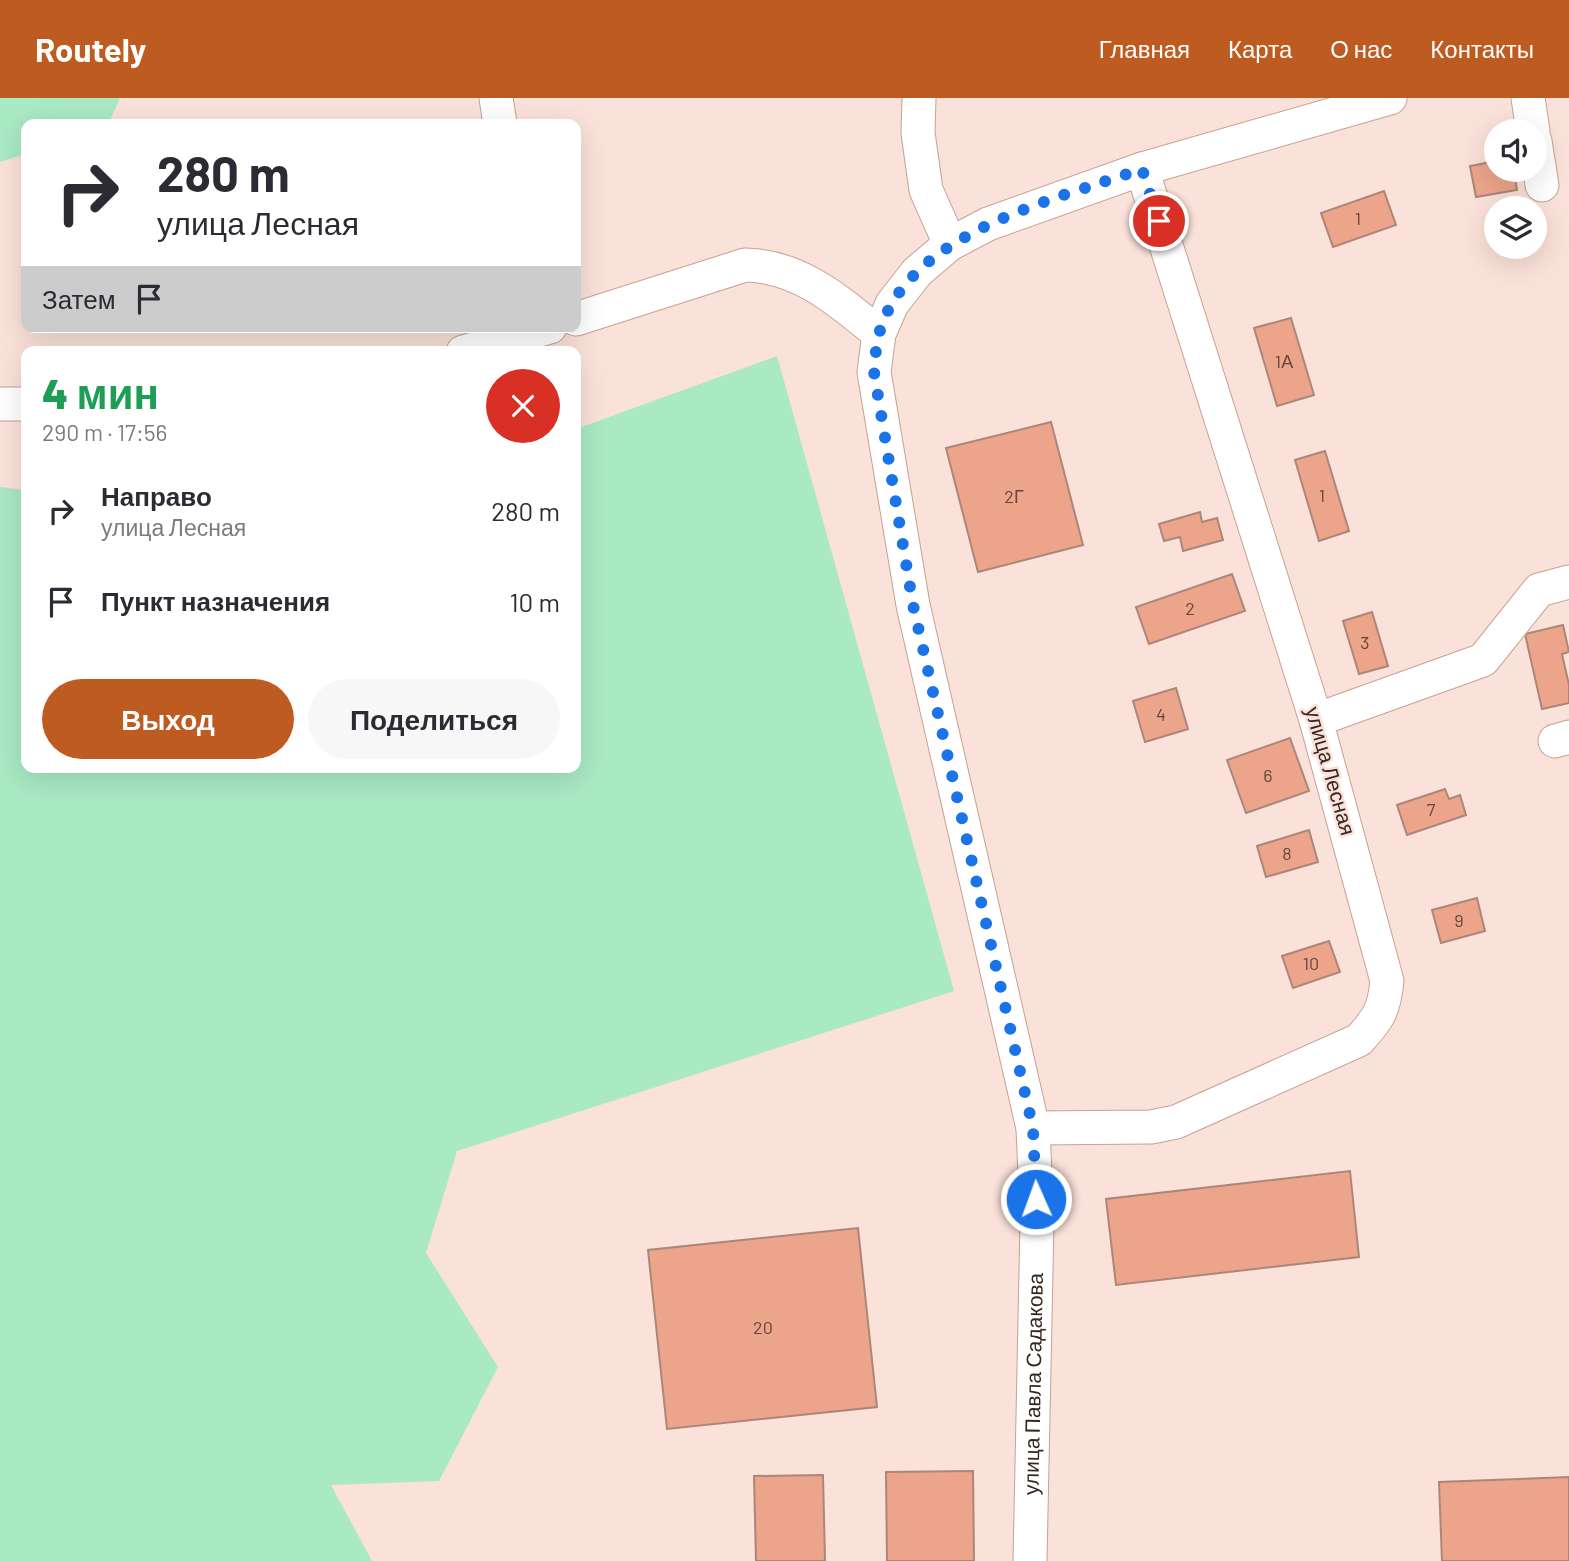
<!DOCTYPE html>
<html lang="ru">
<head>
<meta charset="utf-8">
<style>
  body { margin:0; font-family:Barlow,sans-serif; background:#f7f7f7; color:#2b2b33; height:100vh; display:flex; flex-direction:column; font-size:26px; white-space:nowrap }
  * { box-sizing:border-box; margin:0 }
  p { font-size:23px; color:#7c7c81 }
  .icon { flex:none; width:38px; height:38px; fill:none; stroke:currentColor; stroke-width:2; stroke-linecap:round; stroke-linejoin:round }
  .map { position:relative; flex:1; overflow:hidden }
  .details { position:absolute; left:21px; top:248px; width:560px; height:427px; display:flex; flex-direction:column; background:#fff; border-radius:14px; box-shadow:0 7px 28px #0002 }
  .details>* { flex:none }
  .hud { position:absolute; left:21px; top:21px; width:560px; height:214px; border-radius:14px; box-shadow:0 7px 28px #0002; background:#fff; color:#2b2b33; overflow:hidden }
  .buttons { position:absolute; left:1484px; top:21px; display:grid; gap:14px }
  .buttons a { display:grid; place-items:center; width:63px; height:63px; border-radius:50%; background:#fff; box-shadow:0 7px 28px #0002; font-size:35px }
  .pin { position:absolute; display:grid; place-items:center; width:60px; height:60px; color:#fff; margin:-30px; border:4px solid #fff; border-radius:50%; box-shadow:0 2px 7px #0007 }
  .me { position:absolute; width:77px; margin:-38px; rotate:358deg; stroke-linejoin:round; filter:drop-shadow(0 0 5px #0008) }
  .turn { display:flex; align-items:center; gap:24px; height:147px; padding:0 21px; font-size:32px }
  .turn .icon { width:91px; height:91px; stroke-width:2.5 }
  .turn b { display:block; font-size:49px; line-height:60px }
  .then { display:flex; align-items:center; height:66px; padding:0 21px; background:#0003; gap:14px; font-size:26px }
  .round { display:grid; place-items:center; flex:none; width:74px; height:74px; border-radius:37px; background:#f7f7f7 }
  .head { display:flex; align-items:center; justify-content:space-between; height:119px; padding:0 21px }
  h1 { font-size:42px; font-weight:800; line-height:52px; color:#1e9e55 }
  .cta { display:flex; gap:14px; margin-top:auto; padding:14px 21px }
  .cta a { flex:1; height:80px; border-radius:42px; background:#be5b21; color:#fff; font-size:28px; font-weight:800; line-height:80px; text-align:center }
  .cta a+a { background:#f7f7f7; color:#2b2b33 }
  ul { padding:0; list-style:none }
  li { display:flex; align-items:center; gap:21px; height:91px; padding:0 21px }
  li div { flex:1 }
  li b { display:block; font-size:26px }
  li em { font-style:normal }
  header { display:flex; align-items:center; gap:42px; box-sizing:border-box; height:98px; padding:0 35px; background:#be5b21; color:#fff }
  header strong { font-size:33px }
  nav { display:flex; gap:38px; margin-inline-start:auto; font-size:24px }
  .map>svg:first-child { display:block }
  .green { fill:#a9e9c4 }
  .building { fill:#eca58b; stroke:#ab8679; stroke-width:2 }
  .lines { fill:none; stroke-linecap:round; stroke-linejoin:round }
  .minor-casing { stroke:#c7a193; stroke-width:35 }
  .minor { stroke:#fff; stroke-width:33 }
  .route { stroke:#1a73e8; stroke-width:12; stroke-dasharray:0 21.6 }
  .labels { text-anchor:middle; stroke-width:5; stroke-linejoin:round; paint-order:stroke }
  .number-label { font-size:18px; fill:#63463c }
  .street-label { font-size:21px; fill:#352721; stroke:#fae1d9 }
</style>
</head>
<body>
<header>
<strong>Routely</strong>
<nav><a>Главная</a><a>Карта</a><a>О нас</a><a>Контакты</a></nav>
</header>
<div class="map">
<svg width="1569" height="1463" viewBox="0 0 1569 1463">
  <rect width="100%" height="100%" fill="#fae1d9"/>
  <g class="green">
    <path d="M0 0H120L108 26H26V56L0 64Z"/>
    <path d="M777 258 954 893 457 1053 426 1155 498 1269 439 1383 331 1387 372 1463H0V389L26 392V670H576V331Z"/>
  </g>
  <g class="building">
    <path d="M1496 63V72H1514L1517 92 1476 99 1470 68Z"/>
    <path d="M1384 93 1396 127 1333 149 1321 115Z"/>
    <path d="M1291 220 1314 297 1277 308 1254 230Z"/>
    <path d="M1051 324 1083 447 978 474 946 350Z"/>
    <path d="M1325 353 1349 433 1319 443 1295 362Z"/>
    <path d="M1200 414 1202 424 1217 420 1223 442 1183 453 1180 439 1164 443 1159 426Z"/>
    <path d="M1232 476 1245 513 1149 546 1136 509Z"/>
    <path d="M1372 514 1388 568 1359 576 1343 523Z"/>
    <path d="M1563 527 1569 554 1562 556 1569 587V605L1542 611 1525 536Z"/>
    <path d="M1176 590 1188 631 1145 644 1133 603Z"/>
    <path d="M1290 640 1309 693 1246 715 1227 662Z"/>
    <path d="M1445 691 1449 701 1460 697 1466 717 1407 737 1397 707Z"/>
    <path d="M1309 732 1318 764 1266 779 1257 748Z"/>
    <path d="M1477 800 1485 833 1441 845 1432 812Z"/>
    <path d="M1329 843 1340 874 1293 890 1282 858Z"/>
    <path d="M1350 1073 1359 1159 1116 1187 1106 1101Z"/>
    <path d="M858 1130 877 1309 667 1331 648 1152Z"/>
    <path d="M973 1373 974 1463H887L886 1374Z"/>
    <path d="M823 1377 825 1463H756L754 1378Z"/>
    <path d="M1569 1379V1463H1442L1439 1384Z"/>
  </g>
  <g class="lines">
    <g class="minor-casing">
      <g id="minor">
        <path d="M496 0 500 26"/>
        <path d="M919 0 918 35 926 92 950 146"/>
        <path d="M1528 0 1533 33"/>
        <path d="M1535 43 1542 87"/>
        <path d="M576 221 745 167C800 168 839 203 879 236"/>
        <path d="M463 254 550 229"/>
        <path d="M0 306H26"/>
        <path d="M1316 622 1483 562 1539 492 1569 484"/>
        <path d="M1555 643 1569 639"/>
        <path d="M1033 1030 1151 1029 1176 1024 1359 942C1379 920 1384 912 1387 883L1316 622 1142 71"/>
        <path id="s1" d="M1030 1463 1037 1125 1033 1030 913 507 874 274 879 236 892 206 917 174 950 146 988 126 1142 71 1390 0"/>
      </g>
    </g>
    <use href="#minor" class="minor"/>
  </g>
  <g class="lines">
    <path class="route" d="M1036 1101 1033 1030 913 507 874 274C876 262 875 248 879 236 907 134 1055 102 1142 71L1159 123"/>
  </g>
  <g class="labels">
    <g class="number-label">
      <text x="1358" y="127">1</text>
      <text x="1284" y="270">1А</text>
      <text x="1322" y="404">1</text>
      <text x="1014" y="405">2Г</text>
      <text x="1190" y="517">2</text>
      <text x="1365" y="551">3</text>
      <text x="1161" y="623">4</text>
      <text x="1268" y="684">6</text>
      <text x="1431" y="718">7</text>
      <text x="1287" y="762">8</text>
      <text x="1459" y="829">9</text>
      <text x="1311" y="872">10</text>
      <text x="763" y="1236">20</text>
    </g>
    <g class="street-label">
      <text transform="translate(1330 673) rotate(74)" y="7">улица Лесная</text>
      <text dy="7" stroke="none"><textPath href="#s1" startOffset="177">улица Павла Садакова</textPath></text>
    </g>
  </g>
</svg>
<div class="buttons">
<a><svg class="icon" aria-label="sound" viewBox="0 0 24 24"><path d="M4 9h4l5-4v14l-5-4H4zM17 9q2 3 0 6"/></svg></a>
<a><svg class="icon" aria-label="layers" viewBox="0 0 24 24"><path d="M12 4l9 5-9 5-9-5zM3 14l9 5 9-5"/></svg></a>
</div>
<div class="pin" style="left:1159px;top:123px;background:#d93025"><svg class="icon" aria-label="arrive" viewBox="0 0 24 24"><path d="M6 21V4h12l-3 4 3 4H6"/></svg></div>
<svg class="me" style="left:1036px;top:1101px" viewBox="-20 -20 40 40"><circle r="17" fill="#1a73e8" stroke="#fff" stroke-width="3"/><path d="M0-11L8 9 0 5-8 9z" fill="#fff"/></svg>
<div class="hud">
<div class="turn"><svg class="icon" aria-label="right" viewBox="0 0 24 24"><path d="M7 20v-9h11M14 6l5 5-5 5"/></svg><div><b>280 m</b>улица Лесная</div></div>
<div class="then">Затем<svg class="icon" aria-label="arrive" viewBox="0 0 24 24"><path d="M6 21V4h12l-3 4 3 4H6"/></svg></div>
</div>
<section class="details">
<div class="head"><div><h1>4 мин</h1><p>290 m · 17:56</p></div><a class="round" style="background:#d93025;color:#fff"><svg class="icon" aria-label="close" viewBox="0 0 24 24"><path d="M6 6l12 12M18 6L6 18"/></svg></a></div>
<ul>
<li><svg class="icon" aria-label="right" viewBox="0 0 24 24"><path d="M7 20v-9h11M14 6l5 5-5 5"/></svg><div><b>Направо</b><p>улица Лесная</p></div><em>280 m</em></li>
<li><svg class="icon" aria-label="arrive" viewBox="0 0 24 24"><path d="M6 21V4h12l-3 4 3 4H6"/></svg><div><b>Пункт назначения</b></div><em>10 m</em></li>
</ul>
<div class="cta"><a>Выход</a><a>Поделиться</a></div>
</section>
</div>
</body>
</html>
